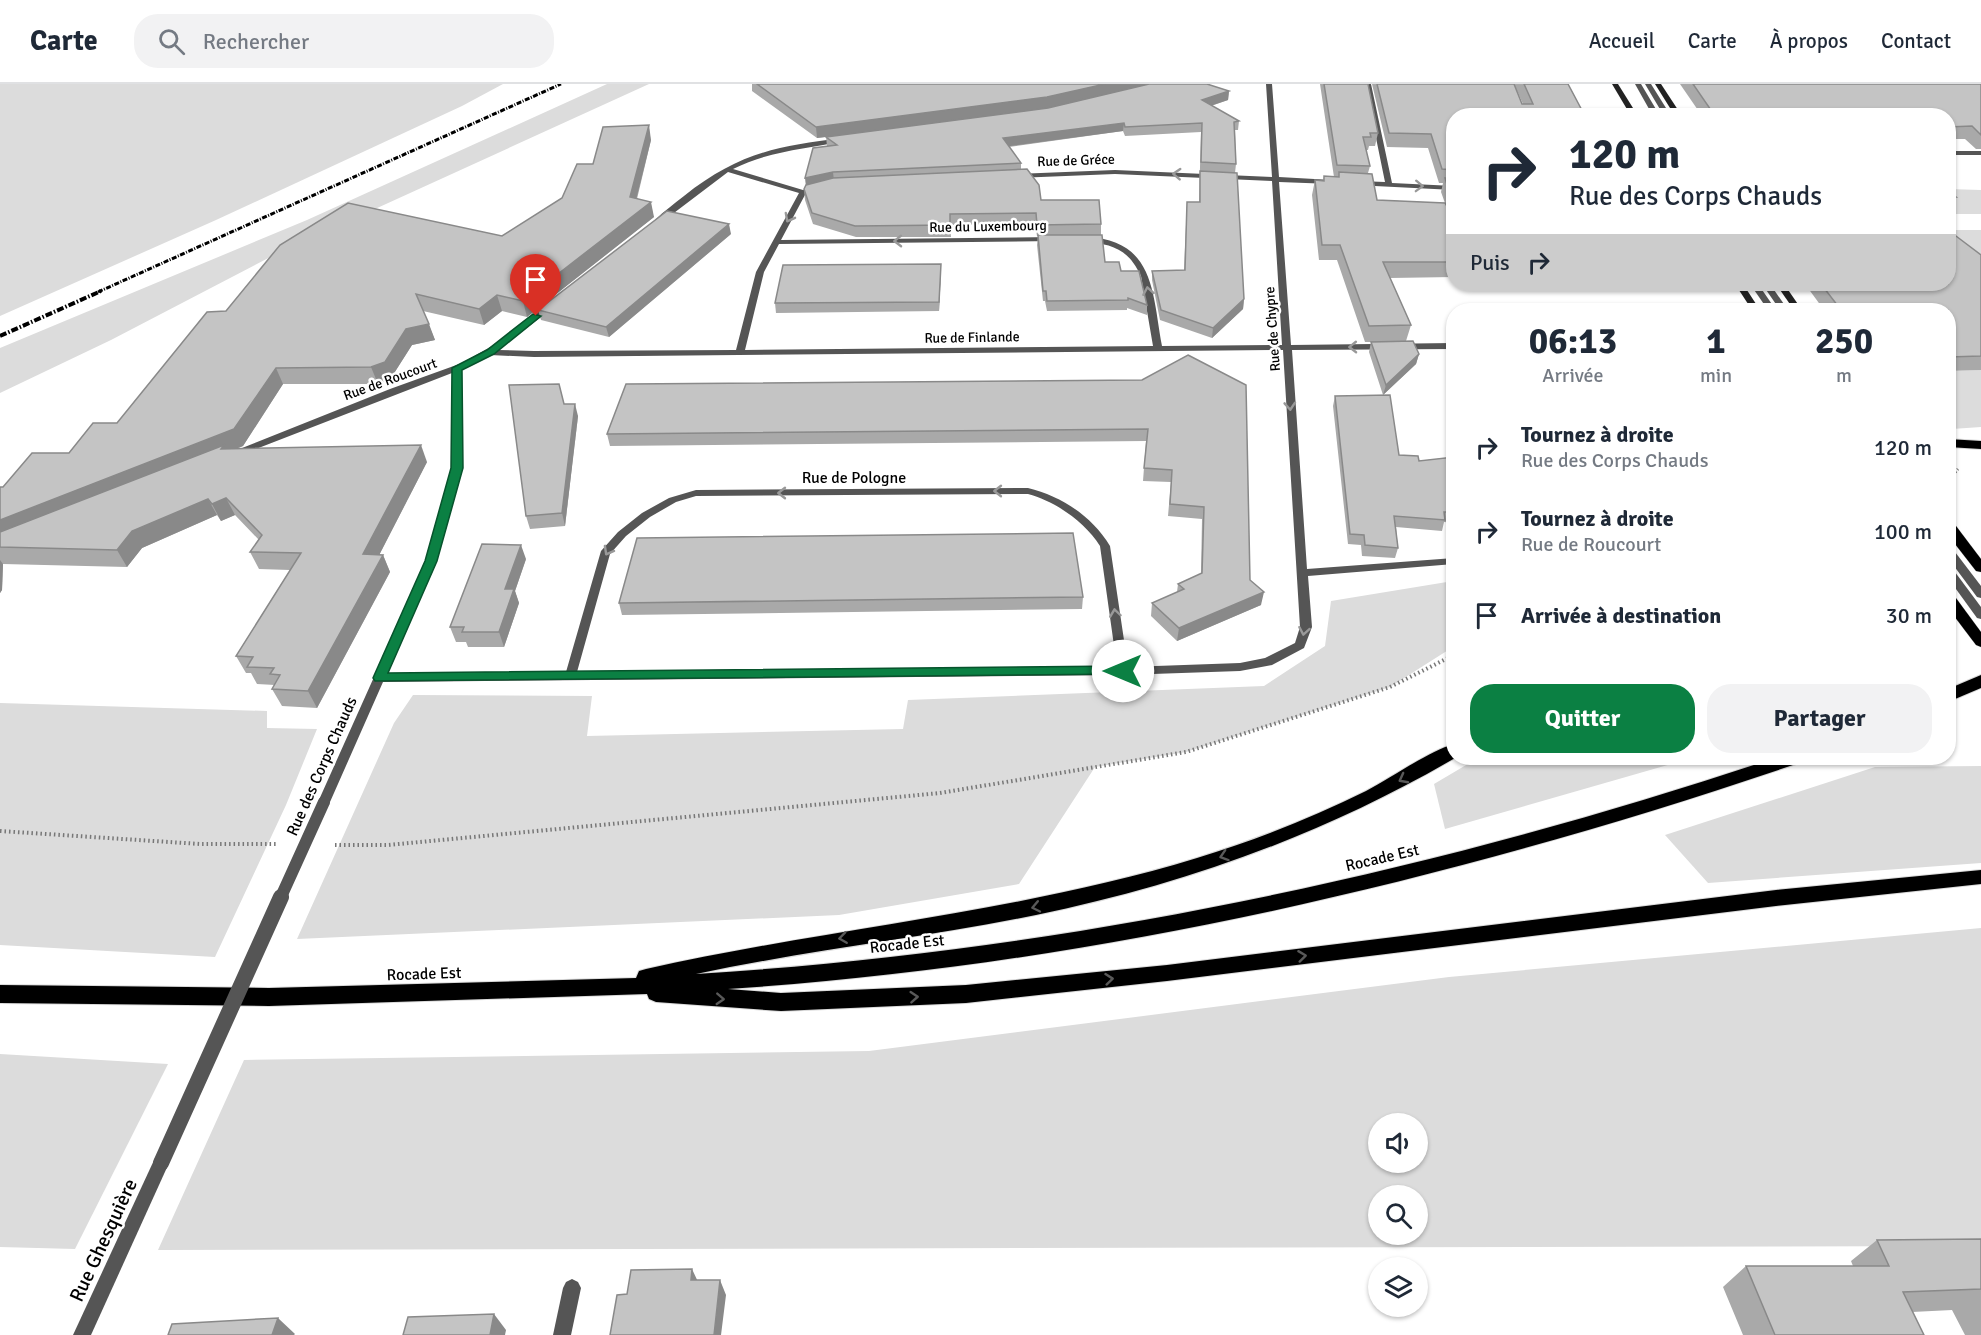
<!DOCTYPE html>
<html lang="fr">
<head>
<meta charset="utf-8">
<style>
  body { margin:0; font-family:Signika,sans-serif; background:#f2f2f3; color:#1f2937; height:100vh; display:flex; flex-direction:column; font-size:22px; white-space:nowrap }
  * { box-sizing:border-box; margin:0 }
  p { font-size:20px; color:#747a83 }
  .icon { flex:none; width:33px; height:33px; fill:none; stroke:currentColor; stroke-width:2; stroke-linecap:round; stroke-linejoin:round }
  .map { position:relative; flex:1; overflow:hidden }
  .side { position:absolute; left:1446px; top:219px; width:510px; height:462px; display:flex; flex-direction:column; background:#fff; border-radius:24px; box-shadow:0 2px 4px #0004 }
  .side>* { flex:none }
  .top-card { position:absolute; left:1446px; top:24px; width:510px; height:183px; border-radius:24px; box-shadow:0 2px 4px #0004; background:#fff; color:#1f2937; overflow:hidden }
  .buttons { position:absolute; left:1368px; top:1029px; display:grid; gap:12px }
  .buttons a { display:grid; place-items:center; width:60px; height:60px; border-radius:50%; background:#fff; box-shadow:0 2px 4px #0004; font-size:30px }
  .pin { position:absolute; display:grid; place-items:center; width:51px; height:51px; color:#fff; margin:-62px -26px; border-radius:50% 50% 50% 0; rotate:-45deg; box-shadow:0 0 6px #0007 }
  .pin .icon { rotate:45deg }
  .me { position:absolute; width:66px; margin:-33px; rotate:270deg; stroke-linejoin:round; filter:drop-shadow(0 0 4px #0008) }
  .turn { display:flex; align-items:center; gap:21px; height:126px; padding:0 24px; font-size:27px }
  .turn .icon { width:78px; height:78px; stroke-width:2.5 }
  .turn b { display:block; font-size:42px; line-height:51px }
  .then { display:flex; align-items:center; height:57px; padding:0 24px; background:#0003; gap:12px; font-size:22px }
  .eta { display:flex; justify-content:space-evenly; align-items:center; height:102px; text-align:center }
  .eta b { font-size:36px; font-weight:800; line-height:42px }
  .primary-button { display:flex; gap:12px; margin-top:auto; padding:12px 24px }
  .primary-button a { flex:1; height:69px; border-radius:24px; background:#0b8043; color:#fff; font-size:24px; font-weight:800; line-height:69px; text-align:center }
  .primary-button a+a { background:#f2f2f3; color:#1f2937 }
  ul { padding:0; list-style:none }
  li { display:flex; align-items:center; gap:18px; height:84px; padding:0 24px }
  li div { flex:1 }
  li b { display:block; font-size:22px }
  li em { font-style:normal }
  header { display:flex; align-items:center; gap:36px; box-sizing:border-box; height:84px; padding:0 30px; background:#fff; border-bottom:2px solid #e0e1e3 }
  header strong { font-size:28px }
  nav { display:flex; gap:33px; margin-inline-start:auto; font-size:21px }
  .search { width:420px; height:54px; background:#f2f2f3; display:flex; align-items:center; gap:15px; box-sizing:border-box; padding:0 21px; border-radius:24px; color:#747a83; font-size:22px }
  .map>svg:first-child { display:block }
  .green { fill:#dcdcdc; fill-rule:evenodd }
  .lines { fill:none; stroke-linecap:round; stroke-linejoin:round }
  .primary-casing { stroke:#dbdbdb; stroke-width:1 }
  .trunk-casing { stroke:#dbdbdb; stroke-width:2 }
  .path-far1 { stroke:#777; stroke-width:3; stroke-dasharray:1.5 2; stroke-linecap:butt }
  .path { stroke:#777; stroke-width:4; stroke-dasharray:1.5 3; stroke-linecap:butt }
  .service { fill:#555; fill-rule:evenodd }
  .minor { fill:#555; fill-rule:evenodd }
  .secondary { fill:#222; fill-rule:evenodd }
  .primary { fill:#000; fill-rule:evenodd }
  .trunk { fill:#000; fill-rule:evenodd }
  .rail-far1 { stroke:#000; stroke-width:3; stroke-dasharray:5 1.5 1 1.5; stroke-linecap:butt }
  .rail { stroke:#000; stroke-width:4; stroke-dasharray:7 2 1.5 2; stroke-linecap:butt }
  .minor-bridge-far1 { stroke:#555; stroke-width:12 }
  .minor-bridge { stroke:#555; stroke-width:16 }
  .wall { fill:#a9a9a9 }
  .shaded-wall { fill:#898989 }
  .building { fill:#c4c4c4; stroke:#898989; stroke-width:1.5 }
  .oneway { stroke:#999 }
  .oneway2 { stroke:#595959 }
  .route { fill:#0b8043; stroke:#07532c; stroke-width:1.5 }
  .labels { text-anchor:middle; stroke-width:5; stroke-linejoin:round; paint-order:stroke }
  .far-street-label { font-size:14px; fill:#000; stroke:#fff }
  .street-label { font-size:16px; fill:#000; stroke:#fff }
  .near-street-label { font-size:20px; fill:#000; stroke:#fff }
</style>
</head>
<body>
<header>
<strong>Carte</strong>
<div class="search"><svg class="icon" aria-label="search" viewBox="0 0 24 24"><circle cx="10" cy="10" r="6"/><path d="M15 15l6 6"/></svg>Rechercher</div>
<nav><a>Accueil</a><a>Carte</a><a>À propos</a><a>Contact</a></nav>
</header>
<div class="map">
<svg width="1981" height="1251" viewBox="0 0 1981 1251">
  <rect width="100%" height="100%" fill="#fff"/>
  <g class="green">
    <path d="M0 0H503L462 22 216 136 0 232Z"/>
    <path d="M607 0H649L274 171 111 256 0 309V264L307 136Z"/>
    <path d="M1948 105 1981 106V130H1949Z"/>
    <path d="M1948 146H1981V176Z"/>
    <path d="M1981 286V343L1952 345 1949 343 1948 287Z"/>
    <path d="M1453 497V563L1390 603 1186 668 1095 683 1019 800 839 831 297 855 394 639 413 611 592 612 587 652 903 645 908 616 1264 602 1325 562 1331 517Z"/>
    <path d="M0 619 267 627V644L317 645 286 721 215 873 0 861Z"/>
    <path d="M1478 674H1692L1445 745 1434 700Z"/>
    <path d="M1981 682V779L1708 799 1665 751 1875 683Z"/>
    <path d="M1981 844V1162L158 1166 244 976 869 967 1449 893ZM1378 1040H1418V1078H1378ZM1378 1112H1418V1150H1378Z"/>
    <path d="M0 970 168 980 75 1165 0 1163Z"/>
  </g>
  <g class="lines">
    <g class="primary-casing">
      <g id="primary">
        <path d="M1948 437 1953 438 1981 475V488L1976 487 1948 451Z"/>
        <path d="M1948 509 1953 510 1981 548V563L1976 561 1948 524Z"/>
      </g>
    </g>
    <g class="trunk-casing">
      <g id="trunk">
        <path d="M1948 355 1981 357V365L1948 363Z"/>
        <path d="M1981 591V604L1948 618V605Z"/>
        <path d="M1454 660 1455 674C1325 750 1183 801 1036 831 923 854 809 866 696 890 1064 867 1426 791 1775 674H1802L1799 679C1453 797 1093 881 728 905L781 909 966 901 1167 881 1776 806 1981 786V800L1776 822 1167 897 966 919 781 927 656 918 649 915 647 910 269 922 0 919V901L269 904 636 894 639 887 646 885C829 844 1017 829 1197 774 1255 756 1312 734 1366 707 1391 694 1429 667 1454 660Z"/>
      </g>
    </g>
    <path class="path-far1" d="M1948 396 1958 385"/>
    <g class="path">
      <path d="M0 747 200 760H276"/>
      <path d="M335 761H388L940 709 1186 668 1390 603 1454 571"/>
    </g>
    <g class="service">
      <path d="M1635 0H1641L1660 32H1653Z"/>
      <path d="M1645 0H1651L1671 32H1664Z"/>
      <path d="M1750 200H1758L1776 226H1768Z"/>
      <path d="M1762 200H1770L1788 226H1780Z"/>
      <path d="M1948 463 1952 464 1981 502V514L1977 513 1948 474Z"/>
      <path d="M1948 483 1952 484 1981 523V535L1977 534 1948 494Z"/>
    </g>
    <g class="minor">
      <path d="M1266 0H1272L1279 93 1332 96 1336 98 1332 100 1279 98 1291 261 1454 259V265L1292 266 1307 485 1454 474V480L1308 492 1312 543 1304 564 1272 581 1240 587 1123 591 383 598 330 718 329 721H319L318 718 426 477 452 384V289L238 372H232V368L390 305 462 279 499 258 551 218 554 219V223L498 266 534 267 736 266 756 188 799 109 728 88 662 138 655 136C664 127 674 120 684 112 737 70 776 62 842 54L844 55V57C806 65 769 67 733 85L803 106 819 101 823 103 806 109 781 156 1054 153 1058 155 1054 157 779 160 764 188 745 266 1153 262 1141 192C1127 163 1112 161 1083 157V153H1086C1155 156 1152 208 1162 262L1282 261 1272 97 1115 90 1016 94 1012 92 1016 90 1115 86 1272 93ZM1283 266 1300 543 1295 559 1265 574 1240 579 1128 583 1110 462C1092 432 1061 412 1028 404L696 406 669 414 642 429 618 448 601 467 566 588 387 590 436 477 462 384V285L490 271 534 273ZM1028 410C1055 417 1085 438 1100 462L1117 583 577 588 610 470 626 452 650 433 676 418 696 412Z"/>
      <path d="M1365 0H1371L1392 99 1454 102V106L1355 101V97H1358L1385 98Z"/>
      <rect x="1948" y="67" width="33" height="4"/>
      <path d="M161 1071 167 1074 169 1079 91 1251H73L155 1074Z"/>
      <path d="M572 1195 578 1198 581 1204 571 1251H553L563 1204 566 1198Z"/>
    </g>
    <g class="secondary">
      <path d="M1612 0H1618L1638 32H1631Z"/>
      <path d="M1655 0H1661L1682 32H1675Z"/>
      <path d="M1735 200H1743L1760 226H1752Z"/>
      <path d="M1776 200H1784L1802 226H1794Z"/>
    </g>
    <use href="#primary" class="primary"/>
    <use href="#trunk" class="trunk"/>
    <path class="rail-far1" d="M98 208 561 0"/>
    <path class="rail" d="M0 252 101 207"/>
    <path class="minor-bridge-far1" d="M280 815 324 718"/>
    <path class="minor-bridge" d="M161 1079 281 813"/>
  </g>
  <g class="wall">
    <path d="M752 0H1207L1229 7 1228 16 1211 22 1239 37 1238 46H1235L1236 80 1235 89 1244 215 1243 225 1212 254 1160 236 1152 196V187L1184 186 1187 118H1199L1201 48 1125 52 1123 47 1009 63 1021 79V86L1041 116 1101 140V151L1105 178 1121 187 1147 221V231L1127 224V226L1047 227 1045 217H1043L1037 161 1038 152H1037L1035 140 950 141 951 153H856L813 140 805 116 804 105 827 62 826 53 817 54 752 7Z"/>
    <path d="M1320 0H1368L1378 49 1375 62H1369L1368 66H1366L1370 82 1368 89 1377 116 1445 119 1441 108 1443 99H1439L1428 64 1387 63 1372 0H1514L1522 20H1523L1514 0H1568L1585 32H1454V193L1390 194 1411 241 1406 257 1419 270 1416 280 1383 311 1369 268 1371 258H1365L1337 176H1319L1312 111 1315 96 1323 97 1324 92 1334 93Z"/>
    <path d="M1680 0H1981V65H1976L1965 55H1948V32H1702Z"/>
    <path d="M651 56 637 115 654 133 527 233 502 227 484 241 423 227 435 256 412 261 391 294 378 300H283L243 362 236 365 427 378 379 471H383L390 488 317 624 282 622 272 605 275 601 257 600 251 589H246L236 572 290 486 259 485 250 468 259 456 235 431 221 437 217 431 142 464 127 483 3 480 2 506 0 509V403H3L69 369 117 339 226 227 502 152 562 114 593 80Z"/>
    <path d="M1948 107 1956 113 1948 126Z"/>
    <path d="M731 150 609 253 541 236 538 226Z"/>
    <path d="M1981 171V286L1948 287V226H1824L1805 200H1948Z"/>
    <path d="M941 180 939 227 776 229 775 219Z"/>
    <path d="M1142 296 1250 496 1261 521 1177 557 1151 532 1152 519 1177 508 1178 500 1201 490 1202 435 1168 432 1171 398 1143 397 1146 357 610 362 607 350Z"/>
    <path d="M1335 312 1399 371 1419 377 1454 373V439L1444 438 1442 447 1396 443 1398 464 1395 474 1362 472 1361 461 1348 460 1333 322Z"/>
    <path d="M564 320 578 332 565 442 530 445 526 432Z"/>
    <path d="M526 475 515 507 519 519 504 563H468L466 558H456L450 543Z"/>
    <path d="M1083 513 1082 525 622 531 619 519Z"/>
    <path d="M1981 1155V1251H1965L1952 1226 1912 1228 1924 1251H1743L1723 1203 1746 1182H1853L1851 1177 1877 1156Z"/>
  </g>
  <g class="shaded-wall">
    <path d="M1105 0H1153L1047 25 817 54 816 43Z"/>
    <path d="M1229 7 1228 16 1201 25 1202 16Z"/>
    <path d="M1124 39 1123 47 1003 63V54Z"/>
    <path d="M649 41 651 56 633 128 630 113Z"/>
    <path d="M833 88 834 97 806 103 805 94Z"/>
    <path d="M651 118 654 133 527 233 523 217Z"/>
    <path d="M729 140 731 150 609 253 606 243Z"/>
    <path d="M941 180V189L939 227V218Z"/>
    <path d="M497 211 502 227 484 241 479 225Z"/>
    <path d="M1244 215 1243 225 1212 254 1213 244Z"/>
    <path d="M429 240 435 256 412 261 391 294 378 300 371 283 406 245Z"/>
    <path d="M1419 270 1416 280 1383 311 1386 301Z"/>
    <path d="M276 284 283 300 243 362 0 458V436Z"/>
    <path d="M575 320 578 332 565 442 562 429Z"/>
    <path d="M421 361 427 378 371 487 363 470Z"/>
    <path d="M226 414 235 431 221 437 212 420Z"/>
    <path d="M208 415 217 431 142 464 127 483 117 466 132 447Z"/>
    <path d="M521 461 526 475 515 507 519 519 504 563 499 548 505 505Z"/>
    <path d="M383 471 390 488 317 624 308 607Z"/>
    <path d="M0 476 3 480 2 506 0 509Z"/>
    <path d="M1264 508 1261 521 1177 557 1179 544Z"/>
    <path d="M692 1185 699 1200 691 1196Z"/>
    <path d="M720 1196 726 1211 721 1251H714Z"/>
    <path d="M494 1230 506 1246 505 1251H490Z"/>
    <path d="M278 1234 295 1250 294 1251H272Z"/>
  </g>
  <g class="building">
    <path d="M757 0H1105L1047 13 816 43Z"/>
    <path d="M1149 0H1207L1229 7 1202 16 1239 37 1234 38 1236 80 1201 78 1202 39 1125 43 1124 39 1003 54 1021 79 833 88 805 94 813 64 837 61 826 53 1048 24Z"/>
    <path d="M1324 0H1368L1378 49H1370L1371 53H1363L1370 82 1337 81Z"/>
    <path d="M1377 0H1514L1522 20H1533L1524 0H1568L1585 32H1454V86L1442 85 1431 50 1389 49Z"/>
    <path d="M1693 0H1981V51L1972 42 1948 43V32H1715Z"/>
    <path d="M649 41 630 113 651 118 523 217 497 211 479 225 416 210 429 240 406 245 385 278 371 283 276 284 234 345 0 436V403H3L32 369H69L93 339H117L207 228 226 227 280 161 348 119 502 152 562 114 577 80H593L603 43Z"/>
    <path d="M1027 85 1039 101 1041 116H1099L1101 140 1037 141 1036 129 950 130V141L855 142 812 129 804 105 806 101 833 94Z"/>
    <path d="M1200 87 1237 89 1244 215 1213 244 1161 226 1152 187 1185 186 1187 118H1200Z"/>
    <path d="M1339 88 1372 90 1377 116 1445 119 1454 135V178H1383L1411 241 1369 242 1340 161H1322L1315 96 1324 97V92L1339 93Z"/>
    <path d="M1445 94H1454V123Z"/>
    <path d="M1948 107 1956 113H1948Z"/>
    <path d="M667 127 729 140 606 243 538 226Z"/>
    <path d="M1948 146 1981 171V272L1948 273V226H1841L1821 200H1948Z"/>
    <path d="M1038 151H1102L1105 178H1119L1121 187H1139L1147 221 1128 214V216L1047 217 1046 207H1043Z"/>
    <path d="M941 180 939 218 775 219 783 181Z"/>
    <path d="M1413 257 1419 270 1386 301 1371 258Z"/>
    <path d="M1188 271 1246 301 1250 496 1264 508 1179 544 1152 519 1184 505 1178 500 1202 489 1204 423 1170 420 1172 386 1144 384 1148 345 607 350 626 300 1142 296Z"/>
    <path d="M559 300 564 320H575L562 429 526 432 509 301Z"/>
    <path d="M1390 311 1399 371 1418 372 1419 377 1454 373V428H1444L1445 436 1394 432 1398 464 1365 461 1364 451 1350 450 1335 312Z"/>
    <path d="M224 361 221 365 421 361 363 470 383 471 308 607 272 605 280 591 270 590 274 584 247 583 253 573 236 572 301 469 250 468 262 451 226 414 212 420 208 415 132 447 117 466 0 463V448Z"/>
    <path d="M1073 449 1083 513 619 519 637 454Z"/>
    <path d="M482 460 521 461 505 505H514L499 548H462L464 543H450Z"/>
    <path d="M1981 1155V1205L1903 1208 1924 1251H1775L1746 1182H1889L1877 1156Z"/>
    <path d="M692 1185 691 1196H720L714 1251H610L617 1211 627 1210 631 1186Z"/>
    <path d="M494 1230 490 1251H403L408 1233Z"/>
    <path d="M278 1234 272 1251H168L172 1240Z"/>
  </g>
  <defs><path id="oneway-chevron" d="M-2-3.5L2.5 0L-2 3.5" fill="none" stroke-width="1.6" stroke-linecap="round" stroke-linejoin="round" transform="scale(1.5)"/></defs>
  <g class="oneway">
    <use href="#oneway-chevron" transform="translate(1177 90) rotate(-177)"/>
    <use href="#oneway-chevron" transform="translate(1419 102) rotate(2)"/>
    <use href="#oneway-chevron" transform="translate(789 134) rotate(118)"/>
    <use href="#oneway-chevron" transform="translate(898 157) rotate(179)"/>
    <use href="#oneway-chevron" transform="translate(1148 207) rotate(-100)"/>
    <use href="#oneway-chevron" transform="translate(1353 263) rotate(179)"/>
    <use href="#oneway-chevron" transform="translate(1290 322) rotate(86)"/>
    <use href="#oneway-chevron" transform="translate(998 407) rotate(180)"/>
    <use href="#oneway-chevron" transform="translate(782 409) rotate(180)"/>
    <use href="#oneway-chevron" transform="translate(608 467) rotate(119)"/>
    <use href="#oneway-chevron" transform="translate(1115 529) rotate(-98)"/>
    <use href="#oneway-chevron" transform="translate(1304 547) rotate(100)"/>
  </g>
  <g class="oneway2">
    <use href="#oneway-chevron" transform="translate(1403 695) rotate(152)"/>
    <use href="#oneway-chevron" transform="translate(1224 772) rotate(162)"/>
    <use href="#oneway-chevron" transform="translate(1036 823) rotate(168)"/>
    <use href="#oneway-chevron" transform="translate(843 854) rotate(172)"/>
    <use href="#oneway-chevron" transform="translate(1302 872) rotate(-7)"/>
    <use href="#oneway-chevron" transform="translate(1109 895) rotate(-6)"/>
    <use href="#oneway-chevron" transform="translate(914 913) rotate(-4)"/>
    <use href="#oneway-chevron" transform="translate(720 915) rotate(3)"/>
  </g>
  <path class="route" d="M533 230 541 232 494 270 462 286 463 384 437 477 388 589 1123 582 1130 587 1128 590 375 597 373 594 425 477 451 384 452 284 487 266Z"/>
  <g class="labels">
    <g class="far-street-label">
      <text transform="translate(1076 76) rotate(-2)" y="5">Rue de Gréce</text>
      <text transform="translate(988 142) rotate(-1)" y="5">Rue du Luxembourg</text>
      <text transform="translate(1272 245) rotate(-94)" y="5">Rue de Chypre</text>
      <text transform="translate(972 253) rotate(-1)" y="5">Rue de Finlande</text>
      <text transform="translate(390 295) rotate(-20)" y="5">Rue de Roucourt</text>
    </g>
    <g class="street-label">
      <text x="854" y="399">Rue de Pologne</text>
      <text transform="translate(321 682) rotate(-66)" y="6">Rue des Corps Chauds</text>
      <text transform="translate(1382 773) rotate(-13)" y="6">Rocade Est</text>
      <text transform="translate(907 859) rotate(-6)" y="6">Rocade Est</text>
      <text transform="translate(424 889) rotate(-2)" y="6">Rocade Est</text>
    </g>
    <g class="near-street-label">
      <text transform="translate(103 1156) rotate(-65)" y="7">Rue Ghesquière</text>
    </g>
  </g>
</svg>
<div class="buttons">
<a><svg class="icon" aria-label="sound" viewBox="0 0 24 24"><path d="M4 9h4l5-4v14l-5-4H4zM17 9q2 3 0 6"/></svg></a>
<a><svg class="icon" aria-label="search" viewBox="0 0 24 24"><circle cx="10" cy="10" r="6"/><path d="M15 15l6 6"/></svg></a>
<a><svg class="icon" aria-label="layers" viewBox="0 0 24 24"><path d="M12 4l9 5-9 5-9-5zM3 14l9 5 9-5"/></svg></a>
</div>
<div class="pin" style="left:536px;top:232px;background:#d93025"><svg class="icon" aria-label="arrive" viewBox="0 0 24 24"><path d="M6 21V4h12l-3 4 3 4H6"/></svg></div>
<svg class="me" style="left:1123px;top:587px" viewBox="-20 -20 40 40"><circle r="19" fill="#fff"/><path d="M0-13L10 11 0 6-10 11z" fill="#0b8043"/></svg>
<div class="top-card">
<div class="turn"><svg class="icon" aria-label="right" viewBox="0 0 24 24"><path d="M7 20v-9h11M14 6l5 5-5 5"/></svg><div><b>120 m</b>Rue des Corps Chauds</div></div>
<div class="then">Puis<svg class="icon" aria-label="right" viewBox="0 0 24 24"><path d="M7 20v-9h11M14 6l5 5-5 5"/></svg></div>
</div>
<section class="side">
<div class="eta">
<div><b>06:13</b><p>Arrivée</p></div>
<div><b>1</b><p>min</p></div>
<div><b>250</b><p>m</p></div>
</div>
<ul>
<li><svg class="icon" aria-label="right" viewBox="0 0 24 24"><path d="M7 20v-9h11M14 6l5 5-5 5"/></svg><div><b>Tournez à droite</b><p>Rue des Corps Chauds</p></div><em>120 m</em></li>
<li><svg class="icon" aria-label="right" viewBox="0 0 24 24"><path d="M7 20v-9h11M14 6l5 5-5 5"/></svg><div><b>Tournez à droite</b><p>Rue de Roucourt</p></div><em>100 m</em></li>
<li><svg class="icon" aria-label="arrive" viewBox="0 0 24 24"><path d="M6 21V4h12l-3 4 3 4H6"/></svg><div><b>Arrivée à destination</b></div><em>30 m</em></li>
</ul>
<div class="primary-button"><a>Quitter</a><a>Partager</a></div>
</section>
</div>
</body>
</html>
